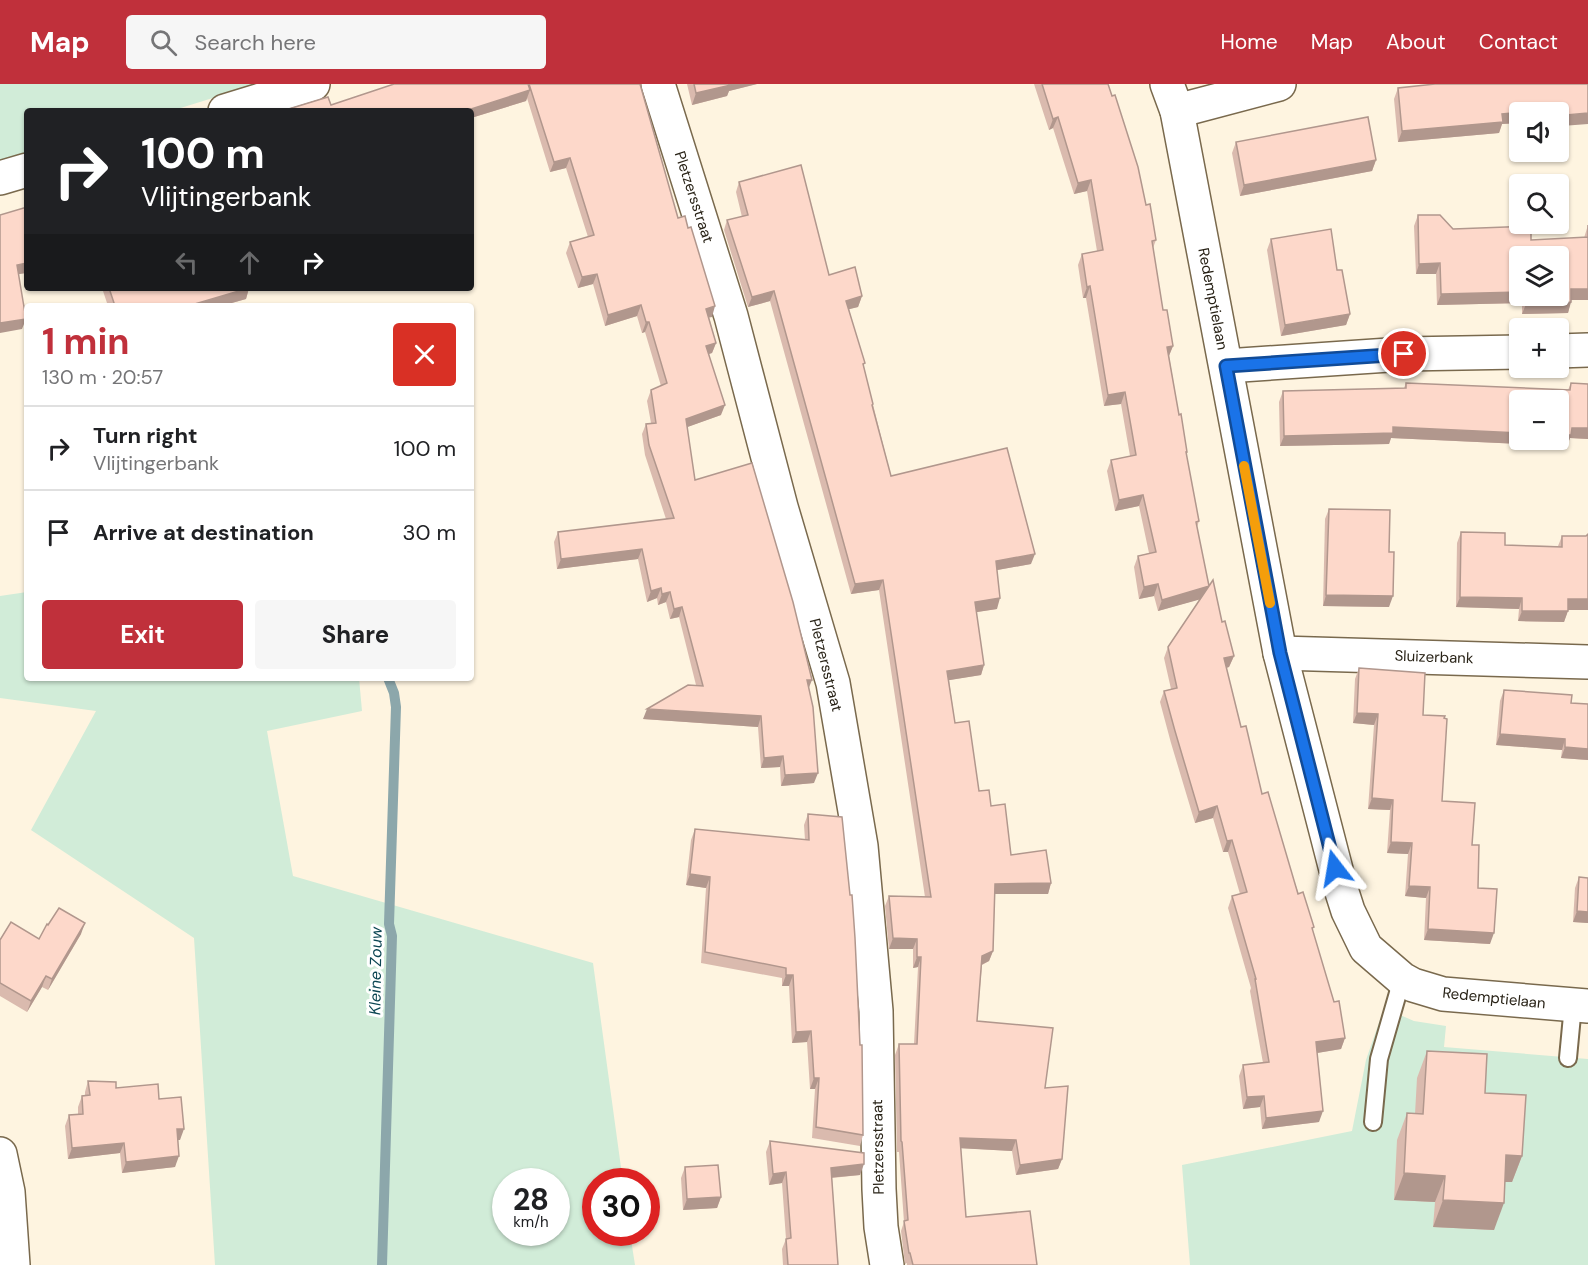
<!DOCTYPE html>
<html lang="en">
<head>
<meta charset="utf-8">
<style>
  body { margin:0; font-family:"DM Sans",sans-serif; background:#f6f6f6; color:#202124; height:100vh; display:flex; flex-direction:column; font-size:22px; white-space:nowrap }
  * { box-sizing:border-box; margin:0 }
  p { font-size:20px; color:#757577 }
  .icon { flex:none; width:33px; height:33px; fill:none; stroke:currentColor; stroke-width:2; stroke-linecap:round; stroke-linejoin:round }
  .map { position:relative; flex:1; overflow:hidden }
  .panel { position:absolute; left:24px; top:219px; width:450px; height:378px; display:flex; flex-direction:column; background:#fff; border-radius:6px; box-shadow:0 2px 4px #0004 }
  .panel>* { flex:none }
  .guide { position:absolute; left:24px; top:24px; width:450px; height:183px; border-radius:6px; box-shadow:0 2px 4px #0004; background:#202124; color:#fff; overflow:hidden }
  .buttons { position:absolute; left:1509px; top:18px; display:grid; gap:12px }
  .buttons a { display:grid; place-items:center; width:60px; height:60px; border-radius:6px; background:#fff; box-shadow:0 2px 4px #0004; font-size:30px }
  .speed { position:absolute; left:492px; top:1084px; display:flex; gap:12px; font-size:30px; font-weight:700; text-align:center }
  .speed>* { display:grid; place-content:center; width:78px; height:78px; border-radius:50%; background:#fff; box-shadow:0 2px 4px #0004; line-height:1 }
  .speed small { font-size:15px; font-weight:400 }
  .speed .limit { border:9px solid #d22; background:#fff; color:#111 }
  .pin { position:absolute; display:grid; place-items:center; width:51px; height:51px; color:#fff; margin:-26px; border:3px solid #fff; border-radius:50%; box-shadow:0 2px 6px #0007 }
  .me { position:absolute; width:66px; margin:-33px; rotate:346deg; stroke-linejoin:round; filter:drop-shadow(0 0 4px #0008) }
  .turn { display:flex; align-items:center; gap:21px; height:126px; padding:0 18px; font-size:27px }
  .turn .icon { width:78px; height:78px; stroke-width:2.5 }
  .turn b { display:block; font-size:42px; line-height:51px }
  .lanes { display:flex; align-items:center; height:57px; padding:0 18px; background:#0003; justify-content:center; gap:30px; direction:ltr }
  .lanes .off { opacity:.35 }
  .round { display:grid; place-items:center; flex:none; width:63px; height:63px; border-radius:6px; background:#f6f6f6 }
  .summary { display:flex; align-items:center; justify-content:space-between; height:102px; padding:0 18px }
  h1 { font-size:36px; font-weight:700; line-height:45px; color:#c0303b }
  .action { display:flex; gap:12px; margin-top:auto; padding:12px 18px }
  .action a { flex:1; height:69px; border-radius:6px; background:#c0303b; color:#fff; font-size:24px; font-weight:700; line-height:69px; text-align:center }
  .action a+a { background:#f6f6f6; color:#202124 }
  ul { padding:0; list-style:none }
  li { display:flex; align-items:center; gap:18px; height:84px; padding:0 18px; border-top:2px solid #e0e0e0 }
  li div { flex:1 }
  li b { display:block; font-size:22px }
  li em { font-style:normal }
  header { display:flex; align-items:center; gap:36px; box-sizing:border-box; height:84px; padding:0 30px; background:#c0303b; color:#fff }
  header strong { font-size:28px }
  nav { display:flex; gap:33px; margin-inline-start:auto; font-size:21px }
  .search { width:420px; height:54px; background:#f6f6f6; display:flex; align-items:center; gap:15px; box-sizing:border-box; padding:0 21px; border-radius:6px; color:#757577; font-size:22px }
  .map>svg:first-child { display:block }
  .green { fill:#d1ecd8; fill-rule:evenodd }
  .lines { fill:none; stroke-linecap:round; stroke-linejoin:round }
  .stream { stroke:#8ca7ab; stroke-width:10 }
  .service-casing { stroke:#79694d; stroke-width:20 }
  .minor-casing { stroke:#79694d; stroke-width:36 }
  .service { stroke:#fff; stroke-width:16 }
  .minor { stroke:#fff; stroke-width:33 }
  .wall { fill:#dabaae; fill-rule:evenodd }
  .shaded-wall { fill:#b1978d }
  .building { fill:#fdd8ca; stroke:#b1978d; stroke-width:1.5 }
  .route-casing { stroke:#114b97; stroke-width:15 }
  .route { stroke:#1a73e8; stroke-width:10 }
  .slow { stroke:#f59e0b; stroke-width:10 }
  .labels { text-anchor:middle; stroke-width:6; stroke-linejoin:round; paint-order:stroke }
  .street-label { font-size:15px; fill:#292317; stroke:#fff }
  .water-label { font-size:16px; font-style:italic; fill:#0b4552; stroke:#fff }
</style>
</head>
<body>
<header>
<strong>Map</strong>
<div class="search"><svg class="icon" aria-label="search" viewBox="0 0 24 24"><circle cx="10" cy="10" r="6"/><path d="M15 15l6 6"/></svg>Search here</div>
<nav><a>Home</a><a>Map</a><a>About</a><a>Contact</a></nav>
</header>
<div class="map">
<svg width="1588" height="1181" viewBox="0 0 1588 1181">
  <rect width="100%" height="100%" fill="#fef4e0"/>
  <g class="green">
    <path d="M0 0H258L171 27H27V72L0 81Z"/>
    <path d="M27 508V594H359L362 627 267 647 293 792 593 879 623 1098H596V1149H630L635 1181H215L194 854 31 746 96 627 0 614V512ZM506 1098H556V1149H506Z"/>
    <path d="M1384 924 1414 937 1446 942 1444 963 1588 975V1181H1190L1182 1081 1352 1047 1366 976Z"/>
  </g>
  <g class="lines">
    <path class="stream" d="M382 1181 392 852 389 840 396 623 394 609 388 594"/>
    <g class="service-casing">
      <g id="service">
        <path d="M1568 974 1573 921"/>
        <path d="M1373 1038 1379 975 1402 895"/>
      </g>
    </g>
    <g class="minor-casing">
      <g id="minor">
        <path d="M658 0 731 232 781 423 833 599 861 762 876 927 879 1105 881 1143 887 1181"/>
        <path d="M1167 0 1177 27 1280 569 1341 805 1348 827 1366 864 1402 895 1413 901 1443 910 1588 922"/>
        <path d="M225 27 313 0"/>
        <path d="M1177 27 1279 0"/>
        <path d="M0 94 27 86"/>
        <path d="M1558 267 1588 266"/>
        <path d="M1226 282 1404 270 1520 268"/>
        <path d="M1280 569 1588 578"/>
        <path d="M0 1070 8 1108 13 1181"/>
      </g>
    </g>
    <use href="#service" class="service"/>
    <use href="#minor" class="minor"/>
  </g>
  <g class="wall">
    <path d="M394 0H640L678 134 712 233H709L716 259 712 269 709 270 721 331 687 343 695 396 809 604 814 699 781 702 780 683 761 684 758 643 643 635 696 601 679 533 670 535 666 518 658 521 657 514 647 518 638 475 557 485 554 458 558 448 666 435 645 371 642 350 646 340 651 339 647 317 651 306 661 302 645 248 642 249 637 232 605 242 593 200 578 204 566 169 570 158 588 153 566 84 550 88 527 14 526 17 471 34V27L331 21Z"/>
    <path d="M687 0H757L729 7 727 12 692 21Z"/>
    <path d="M1034 0H1108L1156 156 1153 164 1163 226 1173 262 1169 272 1179 331 1187 368 1186 370 1199 437 1197 443 1209 502 1234 572 1229 583 1226 584 1241 643 1262 710 1313 848 1345 954 1341 965 1317 969 1319 1038 1262 1045 1260 1023 1243 1025 1239 992 1243 981 1263 979 1250 907 1251 904 1228 824 1232 812 1240 810 1228 768H1223L1213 734 1195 739 1171 659 1160 618 1164 607 1171 605 1164 574 1168 563 1200 515 1158 527 1154 512 1139 515 1134 483 1138 472 1149 469 1139 422 1115 427 1107 387 1111 376 1130 372 1121 320 1104 322 1086 214H1083L1078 181 1082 170 1097 167 1087 107 1074 110 1053 44 1049 46Z"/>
    <path d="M1588 0 1562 42V35L1502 40 1499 49 1398 58 1394 15 1398 4Z"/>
    <path d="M1236 58 1376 76 1372 87 1240 112 1232 69Z"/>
    <path d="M739 98 829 191 862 212 858 223 849 225 891 392 1031 480 997 486V525L976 528 984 581 981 591 949 596 955 639 979 707 991 722 1011 771 1051 799 1048 810H995L993 867 989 877 982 881 977 937 1045 1004 1062 1075 1058 1085 1016 1091 1012 1067 961 1064 966 1133 1037 1181H907V1179L905 1180 901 1147 904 1138 899 1068H897L895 971 899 960H914L918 883 913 884V865H889L885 822 889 812 925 813 879 506 851 510 770 217 748 223 724 146 727 136 742 133 736 108Z"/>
    <path d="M1418 131 1453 145 1531 156 1584 154 1588 141V216H1571L1568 229 1522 230V219L1437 221 1436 190H1416L1414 142ZM1558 172V212H1520Z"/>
    <path d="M1271 155 1337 186 1350 230 1346 241 1281 252 1267 166Z"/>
    <path d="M102 204H249L246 215 221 222H108Z"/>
    <path d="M1406 299 1568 306 1571 299 1588 300V355L1570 354 1567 362 1391 354 1389 360 1280 362 1279 318 1283 307 1404 304Z"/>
    <path d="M1329 425 1389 523 1323 522 1325 435Z"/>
    <path d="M1461 448 1505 461 1558 462 1562 452H1586L1588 450V526H1568L1564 538 1518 537 1519 525 1456 523 1457 459Z"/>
    <path d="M1359 584 1423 631 1442 717 1472 761 1478 804 1490 860 1424 856 1426 814 1405 812 1408 770 1387 769 1390 726 1368 725 1374 641 1353 639 1355 595Z"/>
    <path d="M1504 606 1571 619 1588 620V676L1561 674 1562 666 1496 661 1500 617Z"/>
    <path d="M808 730 863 1051 860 1062 812 1054 815 1005H810L807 958 792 959 789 902H782V894L701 879 706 804 686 801 691 756 695 745 805 756 804 741Z"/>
    <path d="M1579 793 1588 839 1573 838 1575 804Z"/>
    <path d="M81 850 48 906 42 903 27 928 0 912V856L39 855Z"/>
    <path d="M1427 967 1485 1009 1522 1072 1512 1098H1505L1494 1146 1433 1143 1435 1118 1394 1116 1397 1056 1407 1029 1415 1030 1417 994Z"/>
    <path d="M88 997 159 1015 180 1056H178L175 1083 122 1089 120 1069 68 1075 65 1042 69 1031H78V1023L82 1012H85V1008Z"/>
    <path d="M770 1057 860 1091 832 1094 838 1181H783L782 1165 786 1155 782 1099 769 1101 766 1068Z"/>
    <path d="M685 1083 721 1113 717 1124 683 1126 681 1094Z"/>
  </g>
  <g class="shaded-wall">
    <path d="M728 0H757L729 7 727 12 692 21 696 9Z"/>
    <path d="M530 6 526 17 471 34V27H465Z"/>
    <path d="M1565 24 1562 35H1558V28H1520V39L1502 40 1499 49 1398 58 1402 47 1502 30Z"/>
    <path d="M1588 29V40L1562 42 1566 31Z"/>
    <path d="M1058 33 1053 44 1049 46 1053 35Z"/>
    <path d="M570 74 566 84 550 88 554 78Z"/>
    <path d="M1376 76 1372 87 1240 112 1244 101Z"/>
    <path d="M1091 96 1087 107 1074 110 1078 99Z"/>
    <path d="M27 179V189L13 191 17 181Z"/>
    <path d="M1440 179 1436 190H1416L1419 180Z"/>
    <path d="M597 190 593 200 578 204 582 193Z"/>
    <path d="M1090 202 1086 214H1083L1087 203Z"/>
    <path d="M249 204 246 215 221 222H188Z"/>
    <path d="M1571 205H1588V216H1567Z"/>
    <path d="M774 207 770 217 748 223 752 213Z"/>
    <path d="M1520 208V212H1524L1522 219 1437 221 1441 210Z"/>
    <path d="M862 212 858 223 842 227 846 217Z"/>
    <path d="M1571 218 1568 229 1522 230 1526 220Z"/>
    <path d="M641 221 637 232 605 242 608 231Z"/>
    <path d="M715 222 712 233 702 235 706 225Z"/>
    <path d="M1350 230 1346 241 1281 252 1285 241Z"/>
    <path d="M26 235 22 245 0 249V239Z"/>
    <path d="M646 238H649L645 248 642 249Z"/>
    <path d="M716 259 712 269 702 272 706 262Z"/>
    <path d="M1173 262 1168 274 1167 263Z"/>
    <path d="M1125 308 1121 320 1104 322 1108 311Z"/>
    <path d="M725 321 721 331 682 345 686 335Z"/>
    <path d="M1393 343 1520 349V356H1558V351L1572 344H1588V355L1570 354 1567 362 1391 354 1389 360 1280 362 1284 352Z"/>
    <path d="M1143 411 1139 422 1115 427 1119 416Z"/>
    <path d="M642 465 638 475 557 485 561 475Z"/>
    <path d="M1035 470 1031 480 992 487 996 477Z"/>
    <path d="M883 496 879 506 851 510 855 500Z"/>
    <path d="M1158 500 1154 512 1139 515 1144 503Z"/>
    <path d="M1209 502 1205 514 1158 527 1162 516Z"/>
    <path d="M661 504 657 514 647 518 651 507Z"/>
    <path d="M670 508 666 518 658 521 662 510Z"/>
    <path d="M1326 511 1393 512 1389 523 1323 522Z"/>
    <path d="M1460 513 1522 514 1519 525 1456 523Z"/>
    <path d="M1000 514 997 525 971 529 975 518Z"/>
    <path d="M1568 515H1588V526H1564Z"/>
    <path d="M682 523 679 533 670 535 674 525Z"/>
    <path d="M1522 527H1568L1564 538 1518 537Z"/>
    <path d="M1234 572 1229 583 1219 586 1224 574Z"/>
    <path d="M984 581 981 591 944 597 947 587Z"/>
    <path d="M807 596H812L808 606Z"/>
    <path d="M647 625 761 632 758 643 643 635Z"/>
    <path d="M1357 629 1378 630 1374 641 1353 639Z"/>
    <path d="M1500 650 1565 655 1562 666 1496 661Z"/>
    <path d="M1565 663 1588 665V676L1561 674Z"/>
    <path d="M783 672 780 683 761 684 764 674Z"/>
    <path d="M818 689 814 699 781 702 785 691Z"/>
    <path d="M1372 714 1393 716 1390 726 1368 725Z"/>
    <path d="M1217 722 1213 734 1195 739 1199 728Z"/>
    <path d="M1232 756 1228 768H1223L1227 757Z"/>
    <path d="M1391 758 1412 759 1408 770 1387 769Z"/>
    <path d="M690 790 710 793 706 804 686 801Z"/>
    <path d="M1051 799 1048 810H992L995 800Z"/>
    <path d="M1409 802 1430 803 1426 814 1405 812Z"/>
    <path d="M1577 827 1588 828V839L1573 838Z"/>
    <path d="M85 839 81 850 48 906 52 895Z"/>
    <path d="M1428 845 1494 849 1490 860 1424 856Z"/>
    <path d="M893 854 917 855 913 865H889Z"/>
    <path d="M993 867 989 877 979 882 982 872Z"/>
    <path d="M917 873H921L918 883 913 884Z"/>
    <path d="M786 891H793L789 902H782Z"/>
    <path d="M46 892 42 903 27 928 31 917Z"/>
    <path d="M811 947 807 958 792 959 796 948Z"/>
    <path d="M1345 954 1341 965 1311 970 1316 958Z"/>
    <path d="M814 994H819L815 1005H810Z"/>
    <path d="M1264 1012 1260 1023 1243 1025 1247 1013Z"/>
    <path d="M1323 1027 1319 1038 1262 1045 1266 1034Z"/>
    <path d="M177 1045H184L180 1056H173Z"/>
    <path d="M960 1054 1016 1056 1012 1067 956 1064Z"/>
    <path d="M124 1059 120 1069 68 1075 72 1064Z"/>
    <path d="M1506 1071 1522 1072 1512 1098H1496Z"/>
    <path d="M179 1072 175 1083 122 1089 126 1078Z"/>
    <path d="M1062 1075 1058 1085 1016 1091 1020 1081Z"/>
    <path d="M864 1080 860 1091 827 1094 831 1084Z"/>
    <path d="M786 1088 782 1099 769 1101 773 1090Z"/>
    <path d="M1404 1089 1445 1092 1435 1118 1394 1116Z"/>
    <path d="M721 1113 717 1124 683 1126 687 1115Z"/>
    <path d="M1443 1116 1504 1119 1494 1146 1433 1143Z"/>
  </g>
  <g class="building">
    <path d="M394 0H528L530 6 465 27H282L328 13 331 21Z"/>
    <path d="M529 0H640L678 134 685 132 688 144 691 143 715 222 706 225 716 259 706 262 725 321 686 335 695 396 752 379 793 518 812 596H807L813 623 818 689 785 691 783 672 764 674 761 632 647 625 688 601 703 602 682 523 674 525 670 508 662 510 661 504 651 507 642 465 561 475 558 448 674 434 649 361 646 340 656 339 651 306 667 299 649 238H646L641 221 608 231 597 190 582 193 570 158 594 151 570 74 554 78Z"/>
    <path d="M694 0H731V1L696 9Z"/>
    <path d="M1042 0H1108L1112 12 1115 11 1138 83 1146 121 1150 120 1156 156 1152 157 1163 226H1167L1173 262 1167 263 1179 331 1181 330 1187 368H1186L1199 437 1196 438 1209 502 1213 496 1222 538 1225 537 1234 572 1224 574 1241 643 1246 642 1262 710 1268 708 1298 810 1303 808 1314 843 1312 844 1334 918 1339 917 1345 954 1316 958 1323 1027 1266 1034 1264 1012 1247 1013 1243 981 1269 978 1255 895H1256L1232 812 1247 808 1232 756 1227 757 1217 722 1199 728 1175 647 1164 607 1177 604 1168 563 1209 502 1162 516 1158 500 1144 503 1138 472 1156 468 1143 411 1119 416 1111 376 1136 371 1125 308 1108 311 1090 202 1087 203 1082 170 1103 166 1091 96 1078 99 1058 33 1053 35Z"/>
    <path d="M1435 0H1588V29L1566 31 1565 24 1502 30 1503 38 1402 47 1398 4Z"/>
    <path d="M1368 33 1376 76 1244 101 1236 58Z"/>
    <path d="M801 81 829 191 855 183 862 212 846 217 865 279 863 280 873 320 872 321 891 392 1007 364 1035 470 996 477 1000 514 975 518 984 581 947 587 955 639 969 637 979 707 989 706 991 722 1005 720 1011 771 1046 766 1051 799 995 800 993 867 982 872 977 937 1053 944 1045 1004 1068 1002 1062 1075 1020 1081 1016 1056 960 1054 966 1133 1030 1127 1037 1181H913L910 1169H909L904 1137 908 1136 902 1058 901 1057 899 960H917L921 873H917V855L893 854 889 812 931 813 883 496 855 500 774 207 752 213 727 136 748 131 739 98Z"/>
    <path d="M27 123V179L17 181 26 235 0 239V131Z"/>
    <path d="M1418 131H1440L1453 145 1531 142V156L1588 153V141V205H1571V218L1526 220V212H1558V172H1520V208L1441 210 1440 179 1419 180Z"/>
    <path d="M1331 145 1337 186H1342L1350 230 1285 241 1271 155Z"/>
    <path d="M109 204H249L188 222H115Z"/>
    <path d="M1406 299 1570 306 1571 299 1588 300V344H1572L1571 351H1558V316H1520V349L1393 343V349L1284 352 1283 307 1406 304Z"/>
    <path d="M1329 425 1390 426 1389 468H1394L1393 512 1326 511Z"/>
    <path d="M1461 448 1505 449V461L1562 463V452H1586L1588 450V515H1568V527H1522V514L1460 513Z"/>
    <path d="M1359 584 1425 589 1423 631 1445 632 1444 634 1447 635 1442 717 1475 719 1472 761H1479L1478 804 1497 805 1494 849 1428 845 1430 803 1409 802 1412 759 1391 758 1393 716 1372 714 1378 630 1357 629Z"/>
    <path d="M1504 606 1572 611 1571 619 1588 620V665L1565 663V655L1500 650Z"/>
    <path d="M808 730 842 733 850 811H852L855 854 860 961H862L863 1051 816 1043 819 994H814L811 947 796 948 793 891H786V884L705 868 710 793 690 790 695 745 809 756Z"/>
    <path d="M1579 793 1588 794V828L1577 827Z"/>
    <path d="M59 824 85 839 52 895 46 892 31 917 0 899V856L11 838 39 855 47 840 48 841Z"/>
    <path d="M1427 967 1487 970 1485 1009 1526 1011 1522 1072 1506 1071 1504 1119 1443 1116 1445 1092 1404 1089 1407 1029 1423 1030Z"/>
    <path d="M88 997 116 998V1004L158 1000 159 1015 181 1013 184 1045H177L179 1072 126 1078 124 1059 72 1064 69 1031 83 1030 82 1012 90 1011Z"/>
    <path d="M770 1057 864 1069V1080L831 1084 838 1181H788L786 1155 791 1154 786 1088 773 1090Z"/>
    <path d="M718 1081 721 1113 687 1115 685 1083Z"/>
  </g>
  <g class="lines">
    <g class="route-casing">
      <path id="route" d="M1335 784 1280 569 1226 282 1404 270"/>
    </g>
    <use href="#route" class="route"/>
    <path class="slow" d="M1244 382 1270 519"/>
  </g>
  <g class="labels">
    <g class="street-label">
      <text transform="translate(694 113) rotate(72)" y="5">Pletzersstraat</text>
      <text transform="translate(1213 215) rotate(79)" y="5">Redemptielaan</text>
      <text transform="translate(1434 573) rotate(2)" y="5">Sluizerbank</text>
      <text transform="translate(826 581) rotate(76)" y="5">Pletzersstraat</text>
      <text transform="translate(1494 914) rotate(6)" y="5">Redemptielaan</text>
      <text transform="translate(878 1063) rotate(-91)" y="5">Pletzersstraat</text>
    </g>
    <g class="water-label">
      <text transform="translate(375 887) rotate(-89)" y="6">Kleine Zouw</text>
    </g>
  </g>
</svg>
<div class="buttons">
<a><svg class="icon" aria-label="sound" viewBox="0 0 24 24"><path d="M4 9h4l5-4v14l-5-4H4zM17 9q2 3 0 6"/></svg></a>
<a><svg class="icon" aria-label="search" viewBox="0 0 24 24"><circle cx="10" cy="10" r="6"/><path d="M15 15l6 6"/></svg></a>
<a><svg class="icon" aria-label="layers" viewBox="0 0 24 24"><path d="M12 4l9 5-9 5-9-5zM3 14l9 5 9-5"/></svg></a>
<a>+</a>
<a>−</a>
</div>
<div class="speed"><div>28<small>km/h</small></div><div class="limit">30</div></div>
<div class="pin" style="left:1404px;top:270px;background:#d93025"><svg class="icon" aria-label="arrive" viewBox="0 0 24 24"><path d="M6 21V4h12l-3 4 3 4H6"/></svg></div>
<svg class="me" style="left:1335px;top:784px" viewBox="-20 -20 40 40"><path d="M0-17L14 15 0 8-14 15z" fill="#1a73e8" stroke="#fff" stroke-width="4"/></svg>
<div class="guide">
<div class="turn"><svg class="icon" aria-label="right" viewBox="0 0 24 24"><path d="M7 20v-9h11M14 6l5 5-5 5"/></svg><div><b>100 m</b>Vlijtingerbank</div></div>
<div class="lanes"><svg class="icon off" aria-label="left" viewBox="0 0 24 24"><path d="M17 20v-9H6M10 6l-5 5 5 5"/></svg><svg class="icon off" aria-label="ahead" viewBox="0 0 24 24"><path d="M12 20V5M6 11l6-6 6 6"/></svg><svg class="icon" aria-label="right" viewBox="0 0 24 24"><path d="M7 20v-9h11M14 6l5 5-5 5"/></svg></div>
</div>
<section class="panel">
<div class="summary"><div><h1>1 min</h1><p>130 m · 20:57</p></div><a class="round" style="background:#d93025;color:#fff"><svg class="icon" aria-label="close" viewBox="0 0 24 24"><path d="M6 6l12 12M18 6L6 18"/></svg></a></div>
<ul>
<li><svg class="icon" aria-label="right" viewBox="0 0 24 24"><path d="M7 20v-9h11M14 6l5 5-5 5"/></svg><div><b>Turn right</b><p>Vlijtingerbank</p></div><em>100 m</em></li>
<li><svg class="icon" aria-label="arrive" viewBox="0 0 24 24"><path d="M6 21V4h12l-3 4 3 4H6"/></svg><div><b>Arrive at destination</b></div><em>30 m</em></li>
</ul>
<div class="action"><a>Exit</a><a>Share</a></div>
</section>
</div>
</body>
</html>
